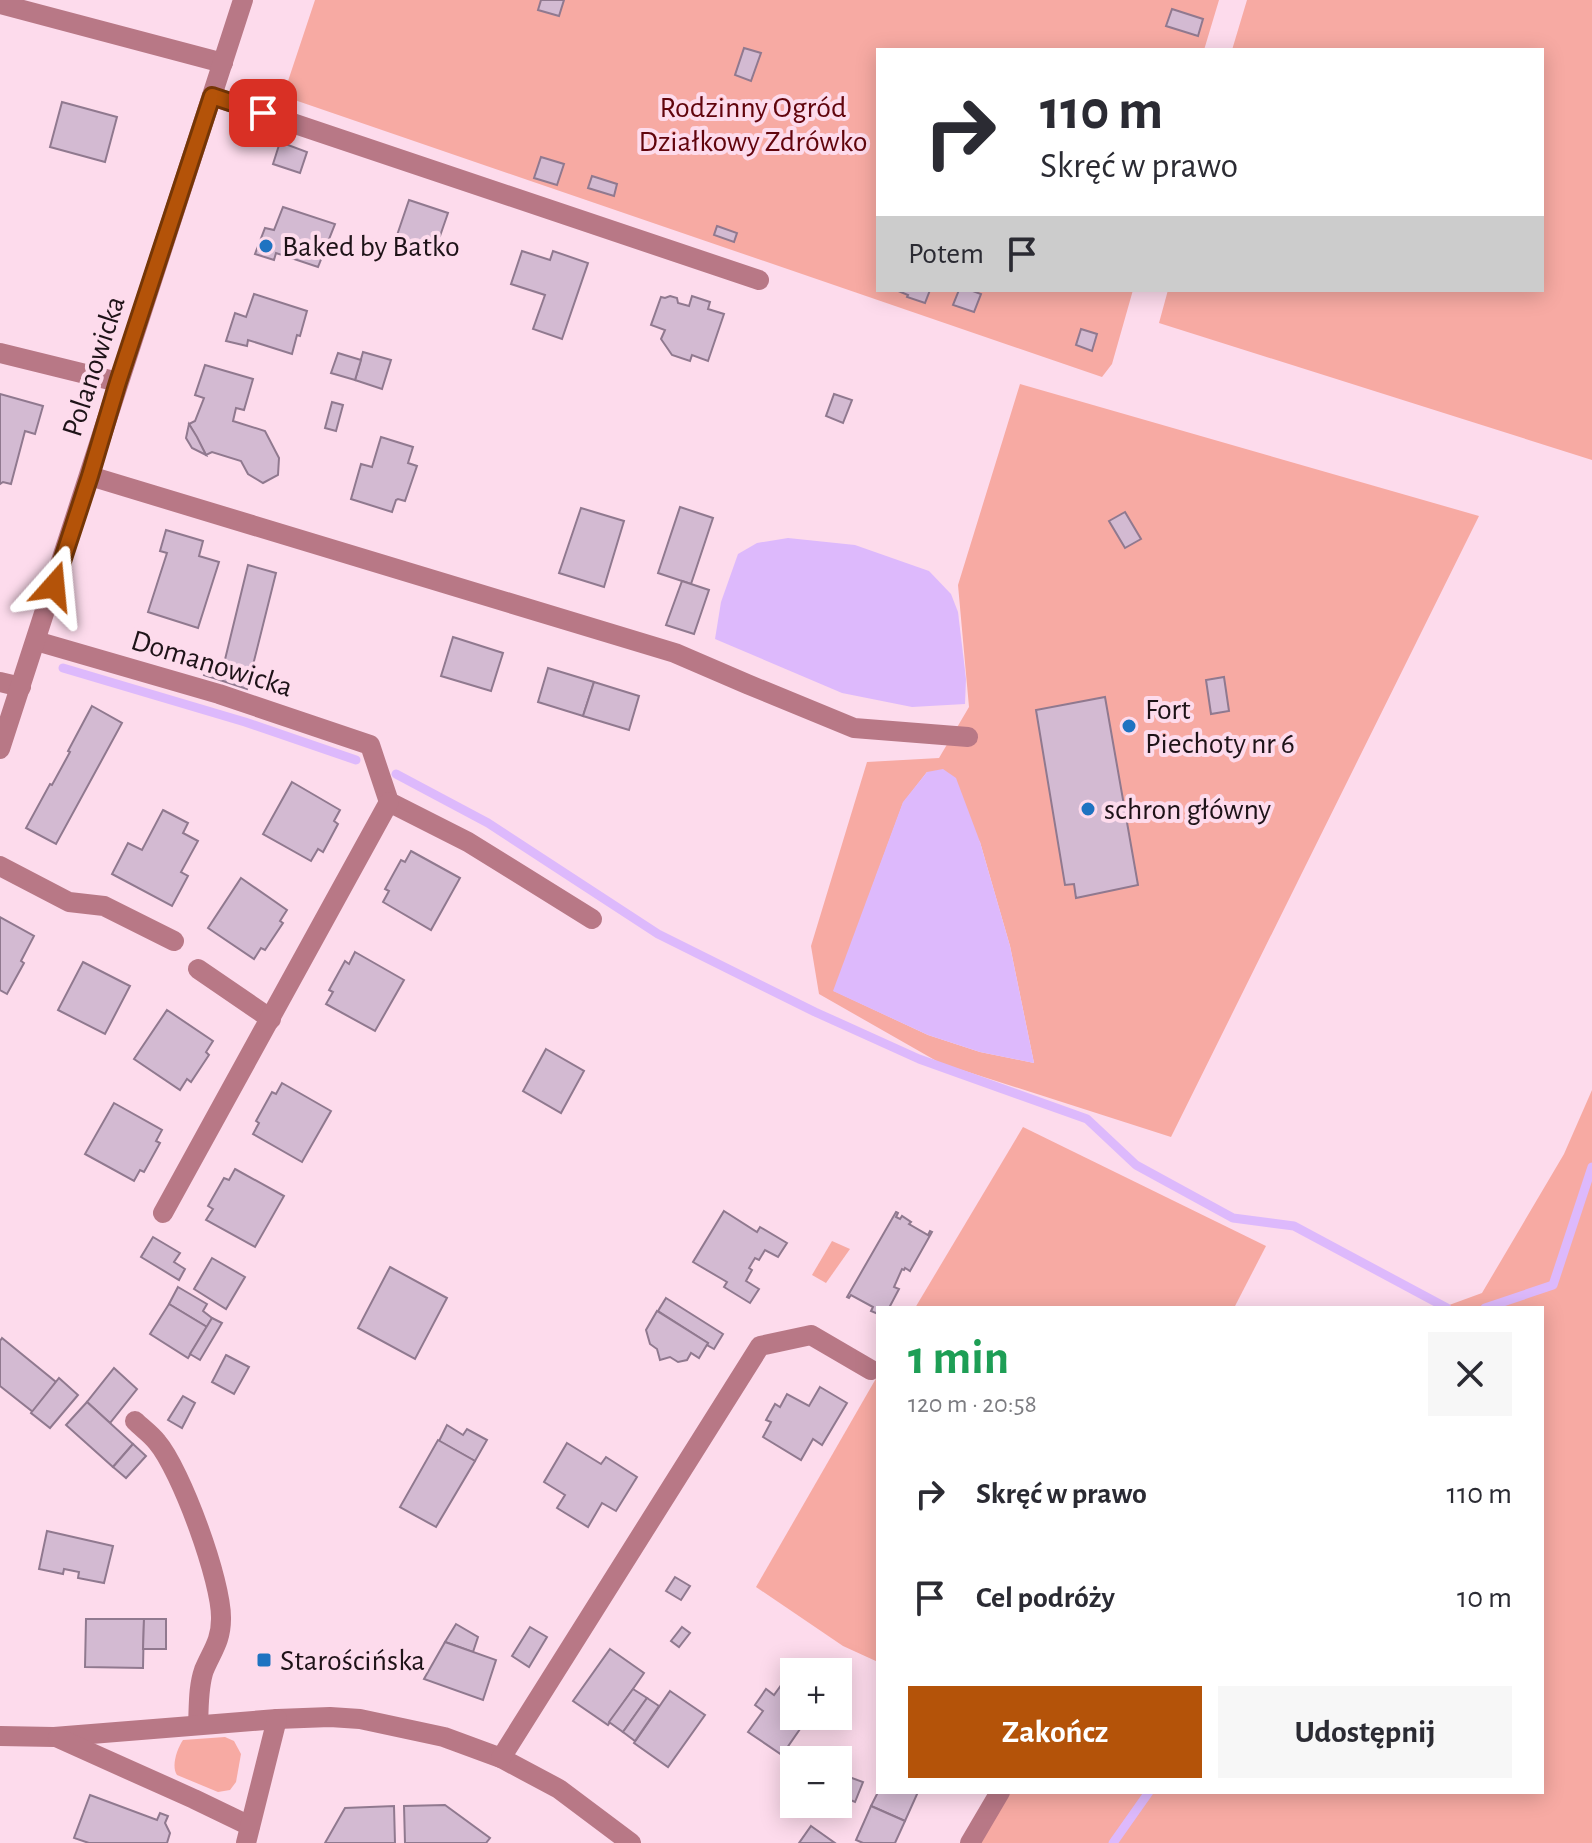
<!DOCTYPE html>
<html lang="pl">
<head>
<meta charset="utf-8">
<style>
  body { margin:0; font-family:"Alegreya Sans",sans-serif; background:#f7f7f7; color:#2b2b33; height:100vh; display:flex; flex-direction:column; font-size:30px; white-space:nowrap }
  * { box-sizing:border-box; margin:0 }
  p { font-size:26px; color:#7c7c81 }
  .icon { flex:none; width:44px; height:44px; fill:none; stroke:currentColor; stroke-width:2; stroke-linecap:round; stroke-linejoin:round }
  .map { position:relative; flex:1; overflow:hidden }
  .side { position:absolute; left:876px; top:1306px; width:668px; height:488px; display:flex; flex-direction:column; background:#fff; border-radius:0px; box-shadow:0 4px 20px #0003 }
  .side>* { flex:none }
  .hud { position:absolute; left:876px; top:48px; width:668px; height:244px; border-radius:0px; box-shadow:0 4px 20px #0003; background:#fff; color:#2b2b33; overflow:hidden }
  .tools { position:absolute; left:780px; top:1658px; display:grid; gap:16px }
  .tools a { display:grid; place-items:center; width:72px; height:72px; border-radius:0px; background:#fff; box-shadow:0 4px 20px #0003; font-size:40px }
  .pin { position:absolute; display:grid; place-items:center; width:68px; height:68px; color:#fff; margin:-34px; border-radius:16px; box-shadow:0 4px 12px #0006 }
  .me { position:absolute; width:88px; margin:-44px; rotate:18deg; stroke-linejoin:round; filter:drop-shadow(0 0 6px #0008) }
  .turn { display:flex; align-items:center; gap:28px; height:168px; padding:0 32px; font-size:36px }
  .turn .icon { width:104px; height:104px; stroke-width:2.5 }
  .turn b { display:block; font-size:56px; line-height:68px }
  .then { display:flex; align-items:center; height:76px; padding:0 32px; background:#0003; gap:16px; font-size:30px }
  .round { display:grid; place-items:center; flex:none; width:84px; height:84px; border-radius:0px; background:#f7f7f7 }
  .summary { display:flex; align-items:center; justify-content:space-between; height:136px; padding:0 32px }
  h1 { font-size:48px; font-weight:700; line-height:60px; color:#1e9e55 }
  .primary-button { display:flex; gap:16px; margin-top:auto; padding:16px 32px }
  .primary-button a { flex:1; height:92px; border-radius:0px; background:#b45309; color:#fff; font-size:32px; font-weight:700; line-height:92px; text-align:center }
  .primary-button a+a { background:#f7f7f7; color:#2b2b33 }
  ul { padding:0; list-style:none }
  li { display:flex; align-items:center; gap:24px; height:104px; padding:0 32px }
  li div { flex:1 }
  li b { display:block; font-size:30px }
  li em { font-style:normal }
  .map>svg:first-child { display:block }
  .green { fill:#f7aaa3; fill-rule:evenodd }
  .water { fill:#ddb9fc }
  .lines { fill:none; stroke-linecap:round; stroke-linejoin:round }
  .stream { stroke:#ddb9fc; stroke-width:9 }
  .building { fill:#d3bad2; stroke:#90798f; stroke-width:2 }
  .minor { stroke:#b87886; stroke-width:20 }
  .route-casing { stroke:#753606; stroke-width:20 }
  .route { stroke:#b45309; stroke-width:14 }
  .poi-dot { fill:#1e73c1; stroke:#fddbec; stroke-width:3 }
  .labels { text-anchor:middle; stroke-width:8; stroke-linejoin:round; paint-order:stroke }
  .park-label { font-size:30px; fill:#61040c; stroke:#fddbec }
  .poi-label { font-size:30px; fill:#1e1318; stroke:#fddbec; text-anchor:start }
  .street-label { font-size:30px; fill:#1e1318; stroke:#fddbec }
</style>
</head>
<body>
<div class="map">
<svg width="1592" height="1843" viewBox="0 0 1592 1843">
  <rect width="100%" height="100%" fill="#fddbec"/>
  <g class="green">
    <path d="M315 0H1219L1204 50H878V290H1133L1112 364 1102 377 283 96Z"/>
    <path d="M1247 0H1592V460L1159 323 1168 290H1542V50H1232Z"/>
    <path d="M1020 384 1479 516 1171 1137 940 1063 819 994 811 946 867 762 939 758 969 707 958 585ZM927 772 980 842 1010 946 1034 1063 980 1052 928 1035 834 991 903 803Z"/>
    <path d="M1592 1090V1843H980L1007 1792H1542V1308H1441L1482 1293 1564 1154Z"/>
    <path d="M1023 1127 1266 1246 1234 1308H915Z"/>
    <path d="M832 1241 850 1249 826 1283 812 1275Z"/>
    <path d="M878 1375V1662L843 1646 756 1587Z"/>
    <path d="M225 1737 234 1741 241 1754 236 1782 230 1790 218 1792 177 1775C171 1766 177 1749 183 1740Z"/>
  </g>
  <g class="water">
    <path d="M788 538 855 545 929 571 951 594 958 612 966 679 965 704 912 707 842 693 715 639 721 602 738 554 757 543Z"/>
    <path d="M943 769 956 778 980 842 1010 946 1034 1063 980 1052 928 1035 833 991 903 802 927 772Z"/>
  </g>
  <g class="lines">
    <g class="stream">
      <path d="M63 668 245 722 356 760"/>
      <path d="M396 774 488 823 658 934 815 1012 919 1059 1087 1119 1136 1165 1233 1218 1294 1226 1447 1308"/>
      <path d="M1485 1308 1553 1285 1592 1167"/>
      <path d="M1113 1843 1149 1792"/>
    </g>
  </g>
  <g class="building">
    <path d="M541 0H564L559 16 538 10Z"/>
    <path d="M1172 9 1203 19 1198 36 1166 26Z"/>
    <path d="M744 48 761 53 751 81 735 75Z"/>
    <path d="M62 102 117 117 105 162 50 147Z"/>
    <path d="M280 142 307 152 300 173 273 164Z"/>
    <path d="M541 157 564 164 557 185 534 178Z"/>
    <path d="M592 176 617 184 614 196 588 188Z"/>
    <path d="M409 200 448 213 440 236 432 233 425 254 394 244Z"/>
    <path d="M283 207 335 224 318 267 276 253 274 260 255 254 265 228 274 230Z"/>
    <path d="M717 226 737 233 734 242 714 235Z"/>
    <path d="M522 251 550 260 553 251 588 263 562 339 533 329 545 295 511 284Z"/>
    <path d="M896 290H930L925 303 907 297 908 295Z"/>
    <path d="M959 290H970L981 294 974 312 953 305Z"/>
    <path d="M254 294 307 311 300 336 297 335 292 354 248 340 247 346 226 341 235 313 246 317Z"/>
    <path d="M670 296 677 298 678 303 689 306 692 296 710 302 708 309 724 314 708 361 692 355 690 361 672 355 661 339 665 330 651 325 661 297 665 298Z"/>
    <path d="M1081 329 1097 334 1092 351 1076 345Z"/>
    <path d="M363 352 391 360 382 389 355 380Z"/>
    <path d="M338 353 361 360 355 380 331 373Z"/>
    <path d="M205 365 253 379 244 410 236 408 233 421 265 431 279 458 278 475 263 483 248 474 241 461 212 452 206 455 189 424 195 421 204 398 195 395Z"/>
    <path d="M0 394 43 406 35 434 25 431 11 484 3 482 0 484Z"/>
    <path d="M834 394 852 400 843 423 826 416Z"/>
    <path d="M332 402 343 405 336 431 325 428Z"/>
    <path d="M189 424 197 437 206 455 192 448 186 438Z"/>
    <path d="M381 437 413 447 408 463 417 466 405 501 398 499 396 500 392 512 351 499 361 464 372 467Z"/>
    <path d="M680 507 713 518 691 584 658 573Z"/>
    <path d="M581 508 624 521 604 587 559 573Z"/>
    <path d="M1125 512 1141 539 1125 548 1109 521Z"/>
    <path d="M166 530 203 541 199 556 219 562 198 628 148 612 167 553 160 551Z"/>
    <path d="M248 565 276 573 247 689 220 680Z"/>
    <path d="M682 581 709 590 694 634 666 625Z"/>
    <path d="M453 637 503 653 491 691 441 676Z"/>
    <path d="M207 662 223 666 220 680 204 675Z"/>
    <path d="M548 668 594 682 583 716 538 702Z"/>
    <path d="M1224 677 1229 711 1211 714 1206 680Z"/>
    <path d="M594 682 639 696 629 730 583 716Z"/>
    <path d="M1105 697 1138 885 1076 898 1074 884 1065 885 1036 710Z"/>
    <path d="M92 706 122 723 56 844 26 828 50 784 52 785 70 752 68 751Z"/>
    <path d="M292 782 340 810 334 821 338 824 323 852 318 849 311 861 263 834Z"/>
    <path d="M163 810 188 823 183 833 198 841 181 872 188 876 172 906 112 874 128 843 142 850Z"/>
    <path d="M411 851 460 878 431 930 383 902 389 891 385 889 401 860 405 862Z"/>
    <path d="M241 878 287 910 280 921 283 923 265 950 261 948 254 959 208 928Z"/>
    <path d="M0 917 34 936 21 961 24 963 7 994 0 990Z"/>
    <path d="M355 952 404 980 375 1031 326 1004 333 992 329 990 345 961 349 964Z"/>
    <path d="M83 962 130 986 105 1034 58 1010Z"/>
    <path d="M167 1010 213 1041 206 1052 209 1055 191 1082 187 1079 180 1090 134 1059Z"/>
    <path d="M546 1049 584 1071 561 1113 523 1091Z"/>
    <path d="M282 1083 331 1111 302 1162 253 1134 259 1123 256 1121 272 1092 276 1094Z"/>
    <path d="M114 1103 162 1130 156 1141 160 1143 144 1172 140 1170 134 1181 85 1154Z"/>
    <path d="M235 1169 284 1196 255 1247 206 1220 213 1209 208 1206 224 1178 229 1180Z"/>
    <path d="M724 1211 757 1232 760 1227 787 1243 778 1257 765 1250 759 1260 755 1258 749 1268 752 1270 746 1281 759 1289 750 1303 724 1287 727 1282 693 1262Z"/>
    <path d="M896 1212 898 1213 896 1217 900 1219 902 1216 911 1222 909 1224 928 1235 930 1231 932 1232 910 1271 905 1268 904 1270 902 1269 894 1287 899 1289 889 1308H878V1314L871 1311 873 1307 851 1295 849 1298 847 1297Z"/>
    <path d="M153 1237 180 1253 174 1262 185 1269 179 1280 141 1257Z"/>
    <path d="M212 1258 245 1277 226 1309 194 1289Z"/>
    <path d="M390 1267 447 1298 415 1359 358 1328Z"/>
    <path d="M178 1287 207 1304 203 1311 212 1318 207 1327 169 1304Z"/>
    <path d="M666 1298 723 1334 714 1349 707 1345 708 1343 658 1311Z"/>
    <path d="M169 1304 207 1327 188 1358 150 1334Z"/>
    <path d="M657 1311 708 1343 699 1358 691 1353 687 1360 678 1362 670 1357 660 1360 657 1349 650 1344 646 1330Z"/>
    <path d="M212 1318 222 1323 200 1360 190 1354Z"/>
    <path d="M2 1338 56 1382 33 1412 0 1386V1341Z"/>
    <path d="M226 1355 249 1367 234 1394 212 1382Z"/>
    <path d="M114 1368 137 1389 110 1423 87 1402Z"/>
    <path d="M59 1378 78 1395 50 1428 31 1413Z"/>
    <path d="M820 1387 847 1403 822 1445 813 1439 801 1460 763 1437 771 1422 766 1420 775 1404 780 1407 787 1394 809 1406Z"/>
    <path d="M183 1396 195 1403 182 1428 168 1420Z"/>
    <path d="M87 1402 133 1444 113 1467 66 1425Z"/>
    <path d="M447 1425 463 1435 467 1429 487 1440 475 1461 439 1441Z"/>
    <path d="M438 1440 475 1461 436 1527 400 1507Z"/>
    <path d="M567 1443 601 1464 606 1457 637 1477 616 1511 602 1503 588 1527 557 1508 565 1495 544 1482Z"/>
    <path d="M133 1444 146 1456 126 1478 113 1467Z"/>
    <path d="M47 1531 113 1546 104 1583 78 1578 79 1572 64 1569 63 1574 39 1569Z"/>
    <path d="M675 1577 690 1586 681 1600 666 1591Z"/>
    <path d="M86 1619H144L143 1668 85 1667Z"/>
    <path d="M144 1619H166V1649H143Z"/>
    <path d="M456 1624 478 1637 473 1652 445 1642Z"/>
    <path d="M530 1627 547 1637 529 1667 512 1656Z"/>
    <path d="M682 1627 690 1633 679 1647 671 1641Z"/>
    <path d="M445 1642 496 1660 483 1700 424 1679Z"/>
    <path d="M610 1649 644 1673 608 1725 573 1701Z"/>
    <path d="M789 1674 794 1677V1716H809L782 1755 748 1732 763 1711 755 1705 766 1689 774 1695Z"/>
    <path d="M633 1689 647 1698 623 1732 609 1722Z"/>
    <path d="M670 1691 705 1715 668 1767 634 1743Z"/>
    <path d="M647 1698 659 1706 635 1741 623 1732Z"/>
    <path d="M849 1777 863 1782 855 1802 841 1796Z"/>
    <path d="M878 1792H918L905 1821 871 1806Z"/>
    <path d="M90 1795 157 1820 160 1813 168 1816 165 1823 170 1833 167 1843H89L74 1838Z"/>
    <path d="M445 1805 490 1838 486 1843H405L404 1806Z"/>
    <path d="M394 1806 395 1843H325L345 1808Z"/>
    <path d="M871 1806 905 1821 895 1843H863L856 1840Z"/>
    <path d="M811 1826 835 1843H799Z"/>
  </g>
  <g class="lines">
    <g class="minor">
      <path d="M0 4 223 63"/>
      <path d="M212 96 759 280"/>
      <path d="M0 353 118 382"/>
      <path d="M90 476 675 653 747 684 854 728 968 737"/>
      <path d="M36 641 219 694 370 745 389 802 468 842 592 919"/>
      <path d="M0 682 21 687"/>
      <path d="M0 749 243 0"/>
      <path d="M0 866 69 902 104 906 174 941"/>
      <path d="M198 969 271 1019"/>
      <path d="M163 1213 389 802"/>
      <path d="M135 1421C142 1428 151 1434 157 1442 181 1470 222 1582 221 1619 221 1641 212 1651 204 1670 198 1687 199 1707 198 1725"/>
      <path d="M0 1736 54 1737 277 1719 330 1717 360 1719 444 1737 501 1758 559 1789 631 1843"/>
      <path d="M58 1738 194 1799 250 1826"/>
      <path d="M501 1758 760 1346 811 1335 871 1370"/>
      <path d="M246 1843 277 1719"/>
      <path d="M970 1843 1000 1792"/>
    </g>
  </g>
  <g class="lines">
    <g class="route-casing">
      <path id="route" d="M54 586 90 476 118 382 212 96 263 113"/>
    </g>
    <use href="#route" class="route"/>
  </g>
  <g class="poi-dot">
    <circle cx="266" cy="246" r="8"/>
    <circle cx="1129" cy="726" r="8"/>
    <circle cx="1088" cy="809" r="8"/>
    <rect x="256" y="1652" width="16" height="16" rx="4"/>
  </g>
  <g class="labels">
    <g class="park-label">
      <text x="753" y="117">Rodzinny Ogród<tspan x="753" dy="34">Działkowy Zdrówko</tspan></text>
    </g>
    <g class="poi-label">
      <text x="282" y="256">Baked by Batko</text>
      <text x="1145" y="719">Fort<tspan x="1145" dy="34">Piechoty nr 6</tspan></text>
      <text x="1104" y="819">schron główny</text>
      <text x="280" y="1670">Starościńska</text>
    </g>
    <g class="street-label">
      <text transform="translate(93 366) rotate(-72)" y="10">Polanowicka</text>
      <text transform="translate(212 663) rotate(17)" y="10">Domanowicka</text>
    </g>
  </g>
</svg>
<div class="tools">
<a>+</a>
<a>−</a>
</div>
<div class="pin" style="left:263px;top:113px;background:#d93025"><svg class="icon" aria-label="arrive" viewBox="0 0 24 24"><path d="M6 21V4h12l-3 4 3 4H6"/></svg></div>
<svg class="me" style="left:54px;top:586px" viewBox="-20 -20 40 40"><path d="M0-17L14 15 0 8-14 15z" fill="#b45309" stroke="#fff" stroke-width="4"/></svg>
<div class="hud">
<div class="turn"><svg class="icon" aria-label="right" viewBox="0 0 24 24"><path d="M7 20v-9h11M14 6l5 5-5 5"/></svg><div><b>110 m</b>Skręć w prawo</div></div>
<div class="then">Potem<svg class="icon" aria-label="arrive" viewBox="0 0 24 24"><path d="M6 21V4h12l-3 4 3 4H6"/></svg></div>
</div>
<section class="side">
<div class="summary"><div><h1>1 min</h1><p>120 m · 20:58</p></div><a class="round"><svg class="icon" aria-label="close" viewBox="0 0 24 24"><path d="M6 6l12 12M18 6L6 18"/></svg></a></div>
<ul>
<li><svg class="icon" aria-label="right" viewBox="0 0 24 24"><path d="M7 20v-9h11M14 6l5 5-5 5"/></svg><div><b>Skręć w prawo</b></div><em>110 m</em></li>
<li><svg class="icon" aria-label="arrive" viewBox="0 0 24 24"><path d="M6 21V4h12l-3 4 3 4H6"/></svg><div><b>Cel podróży</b></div><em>10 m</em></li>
</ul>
<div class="primary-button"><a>Zakończ</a><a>Udostępnij</a></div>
</section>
</div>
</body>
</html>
